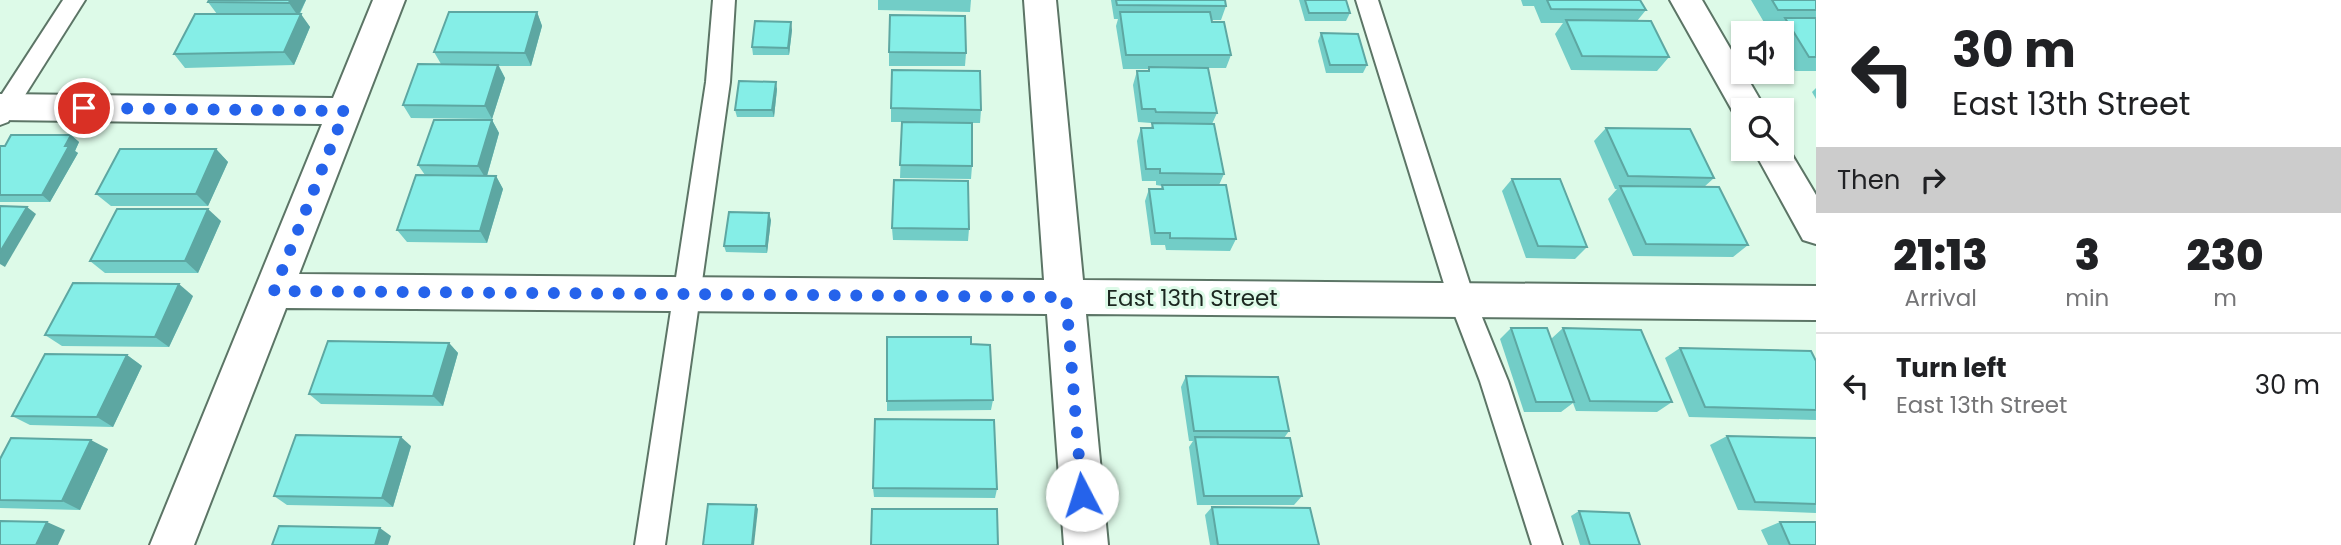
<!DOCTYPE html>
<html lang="en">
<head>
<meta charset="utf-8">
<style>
  body { margin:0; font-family:Poppins,sans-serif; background:#f2f2f2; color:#202124; height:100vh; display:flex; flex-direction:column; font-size:26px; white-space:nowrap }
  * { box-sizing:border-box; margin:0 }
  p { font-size:23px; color:#757577 }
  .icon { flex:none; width:38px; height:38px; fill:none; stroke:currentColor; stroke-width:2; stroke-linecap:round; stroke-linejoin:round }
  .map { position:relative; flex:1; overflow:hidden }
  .panel { display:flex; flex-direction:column; background:#fff; width:525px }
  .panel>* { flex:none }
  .guide { background:#fff; color:#202124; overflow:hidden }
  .fabs { position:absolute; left:1731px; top:21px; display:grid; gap:14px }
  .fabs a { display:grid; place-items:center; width:63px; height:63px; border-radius:0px; background:#fff; box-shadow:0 2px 5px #0004; font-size:35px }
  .pin { position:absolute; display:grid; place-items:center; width:60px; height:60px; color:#fff; margin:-30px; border:4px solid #fff; border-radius:50%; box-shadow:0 2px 7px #0007 }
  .me { position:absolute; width:77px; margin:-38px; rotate:355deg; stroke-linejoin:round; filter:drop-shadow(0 0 5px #0008) }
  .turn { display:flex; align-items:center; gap:24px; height:147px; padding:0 21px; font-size:32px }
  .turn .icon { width:91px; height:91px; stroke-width:2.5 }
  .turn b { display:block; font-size:49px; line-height:60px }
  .then { display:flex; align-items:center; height:66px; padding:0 21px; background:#0003; gap:14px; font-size:26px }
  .eta { display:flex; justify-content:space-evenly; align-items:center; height:119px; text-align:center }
  .eta b { font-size:42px; font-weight:800; line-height:49px }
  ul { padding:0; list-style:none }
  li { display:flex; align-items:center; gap:21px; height:105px; padding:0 21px; border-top:2px solid #e0e0e0 }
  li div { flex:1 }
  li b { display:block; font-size:26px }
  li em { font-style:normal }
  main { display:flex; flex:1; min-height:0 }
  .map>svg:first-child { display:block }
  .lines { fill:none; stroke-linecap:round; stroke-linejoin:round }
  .lane-casing { stroke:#5c7566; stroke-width:4 }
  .street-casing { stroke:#5c7566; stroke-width:4 }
  .lane { fill:#fff; fill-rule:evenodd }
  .street { fill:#fff; fill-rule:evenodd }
  .wall { fill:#72cdc7 }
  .shaded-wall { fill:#5da7a2 }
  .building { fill:#85eee7; stroke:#5da7a2; stroke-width:2 }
  .route { stroke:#2563eb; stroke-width:12; stroke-dasharray:0 21.6 }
  .labels { text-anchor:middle; stroke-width:6; stroke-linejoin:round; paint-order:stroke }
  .street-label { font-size:23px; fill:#1c2720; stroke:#ddfae8 }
</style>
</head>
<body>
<main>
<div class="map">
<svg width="1816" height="545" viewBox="0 0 1816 545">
  <rect width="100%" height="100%" fill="#ddfae8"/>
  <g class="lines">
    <g class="lane-casing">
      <g id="lane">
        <path d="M63 0H85L8 122 0 125V97Z"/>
        <path d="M713 0H735L730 82 665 545H635L706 82Z"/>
        <path d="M1356 0H1378L1475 300 1508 381 1562 545H1532L1480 381 1449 300Z"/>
      </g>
    </g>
    <g class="street-casing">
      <g id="street">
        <path d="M373 0H405L299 274 1044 280 1024 0H1056L1083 280 1816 286V320L1086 314 1108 545H1064L1047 314 286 308 194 545H150L322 124 0 120V94L333 98Z"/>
        <path d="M1670 0H1702L1766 110H1743V121L1737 119Z"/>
        <path d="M1782 138 1816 195V244L1803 240 1753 149H1782Z"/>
      </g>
    </g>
    <use href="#lane" class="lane"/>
    <use href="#street" class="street"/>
  </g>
  <g class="wall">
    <path d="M209 0H306L300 14 310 27 294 65 185 68 174 54 217 14 208 2Z"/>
    <path d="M878 0H971L970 12 878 10Z"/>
    <path d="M1111 0H1225L1226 6 1221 20H1212L1231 55 1226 68H1208L1217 113 1212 124 1224 174 1219 185 1236 239 1230 251 1166 250 1165 245H1151L1145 201 1149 189H1161L1162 186 1156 185V181H1142L1137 141 1141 128H1151L1152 125 1151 123 1138 122 1133 85 1137 71H1148L1149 69H1123L1116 26 1118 19H1114Z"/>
    <path d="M1299 0H1346L1350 13 1346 21H1305Z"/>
    <path d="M1521 0H1640L1646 10 1637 21 1669 57 1657 71 1571 70 1555 34 1563 23H1541L1534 6H1523Z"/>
    <path d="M1751 0H1816V71H1795L1782 48V33H1773L1771 31 1779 24H1765Z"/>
    <path d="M537 12 542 26 531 66H499L505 78 492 119 411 118 403 105 441 64 434 52Z"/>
    <path d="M792 30 789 55H753L752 47Z"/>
    <path d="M1321 33 1367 65 1363 73H1326L1318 41Z"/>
    <path d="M889 52 966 53 965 66H889Z"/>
    <path d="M1816 88V99L1812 92Z"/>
    <path d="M777 89 774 117H737L735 110Z"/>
    <path d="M891 108 981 110 980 123H972V166L971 179 900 178 902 122H891Z"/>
    <path d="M492 120 499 133 487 176H496L503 189 487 243 407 242 397 230 425 175 418 165Z"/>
    <path d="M1606 128 1714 178 1704 187 1748 245 1733 257 1633 256 1608 199 1617 189H1615L1594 141Z"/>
    <path d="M71 135 79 142 75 151 78 153 50 202H0V146Z"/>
    <path d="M216 149 228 162 208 206H111L96 194Z"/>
    <path d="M1512 179 1587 247 1575 259 1526 258 1502 191Z"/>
    <path d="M771 220 767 253 726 252 724 246Z"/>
    <path d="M221 221 198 273H105L90 261Z"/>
    <path d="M892 228 969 229 968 241 893 240Z"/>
    <path d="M193 296 169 347 62 346 45 335Z"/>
    <path d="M1511 328 1551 339 1563 328 1672 402 1657 412 1576 411 1573 403 1561 412H1524L1500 339Z"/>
    <path d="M449 343 458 353 443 406 321 404 309 394Z"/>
    <path d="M971 344 993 400 991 410 887 411V401Z"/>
    <path d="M1680 348 1816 361V420L1689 417 1665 358Z"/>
    <path d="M127 355 142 366 113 427 30 425 12 416Z"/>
    <path d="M1186 376 1289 431 1284 438 1302 496 1294 505H1197L1189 447 1193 441H1189L1181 387Z"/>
    <path d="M1727 436 1816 438V513L1738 510 1710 445Z"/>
    <path d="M411 446 393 507 287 505 274 496Z"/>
    <path d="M108 449 80 510 0 508V459Z"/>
    <path d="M873 488 997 489 995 498 874 497Z"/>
    <path d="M1212 507 1319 545H1210L1205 515Z"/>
    <path d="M1579 511 1640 545H1580L1571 516Z"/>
    <path d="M1780 522 1816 545H1768L1761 530Z"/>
  </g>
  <g class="shaded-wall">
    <path d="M290 0H306L298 16 289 3Z"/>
    <path d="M537 12 542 26 531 66 525 53Z"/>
    <path d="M301 14 310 27 294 65 284 52Z"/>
    <path d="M791 22 792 30 789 55 788 48Z"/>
    <path d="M498 65 505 78 492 119 485 106Z"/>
    <path d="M776 82 777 89 774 117 772 110Z"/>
    <path d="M492 120 499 133 486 179 478 166Z"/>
    <path d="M71 135 79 142 75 151 78 153 50 202 42 195Z"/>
    <path d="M216 149 228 162 208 206 196 194Z"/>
    <path d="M496 176 503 189 487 243 480 231Z"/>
    <path d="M27 207 36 214 5 267 0 264V252Z"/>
    <path d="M208 209 221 221 198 273 185 261Z"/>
    <path d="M769 213 771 220 767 253 766 246Z"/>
    <path d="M179 284 193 296 169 347 155 337Z"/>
    <path d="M449 343 458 353 443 406 433 396Z"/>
    <path d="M127 355 142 366 113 427 97 417Z"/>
    <path d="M401 437 411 446 393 507 382 498Z"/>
    <path d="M91 440 108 449 80 510 62 501Z"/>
    <path d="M756 505 758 509 754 545H752Z"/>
    <path d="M47 522 65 530 58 545H36Z"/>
    <path d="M380 528 391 536 388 545H375Z"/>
  </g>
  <g class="building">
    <path d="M209 0H290L289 3 208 2Z"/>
    <path d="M1116 0H1225L1226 6 1117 5Z"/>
    <path d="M1305 0H1346L1350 13H1309Z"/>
    <path d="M1547 0H1640L1646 10 1551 9Z"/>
    <path d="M1772 0H1816V10H1778Z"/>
    <path d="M449 12H537L525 53 434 52Z"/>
    <path d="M1120 12H1210L1212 22H1224L1231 55H1126Z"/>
    <path d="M195 14H301L284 52 174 54Z"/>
    <path d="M890 15 965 16 966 53 889 52Z"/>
    <path d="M1785 18H1816V57H1809Z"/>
    <path d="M1566 20 1651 21 1669 57 1582 56Z"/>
    <path d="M755 21 791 22 788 48 752 47Z"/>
    <path d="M1321 33 1358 34 1367 65H1330Z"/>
    <path d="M418 64 498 65 485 106 403 105Z"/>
    <path d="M1149 67 1208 68 1217 113 1156 112 1155 109H1142L1137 71H1149Z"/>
    <path d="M892 70 980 71 981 110 891 108Z"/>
    <path d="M739 81 776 82 772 110H735Z"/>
    <path d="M434 120H492L478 166 418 165Z"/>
    <path d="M902 122 972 123V166L900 165Z"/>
    <path d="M1152 123 1214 124 1224 174 1160 173V169H1146L1141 128H1153Z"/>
    <path d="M1606 128 1690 129 1714 178 1628 176Z"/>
    <path d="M11 135H71L65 146H69L42 195H0V146H5Z"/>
    <path d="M120 149H216L196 194H96Z"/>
    <path d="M416 175 496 176 480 231 397 230Z"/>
    <path d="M1512 179H1560L1587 247 1538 246Z"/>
    <path d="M894 180 968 181 969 229 892 228Z"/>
    <path d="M1162 185H1226L1236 239 1170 238V233H1155L1149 189H1163Z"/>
    <path d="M1620 186 1719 187 1748 245 1646 244Z"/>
    <path d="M0 206 27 207 0 252Z"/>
    <path d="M117 209H208L185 261H90Z"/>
    <path d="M729 212 769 213 766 246H724Z"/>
    <path d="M73 283 179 284 155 337 45 335Z"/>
    <path d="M1511 328H1547L1574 402H1536Z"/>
    <path d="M1563 328 1641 330 1672 402 1590 401Z"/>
    <path d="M887 337H971V344L990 345 993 400 887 401Z"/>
    <path d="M328 341 449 343 433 396 309 394Z"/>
    <path d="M1680 348 1811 351 1816 361V410L1705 407Z"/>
    <path d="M45 354 127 355 97 417 12 416Z"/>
    <path d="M1186 376 1278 377 1289 431H1194Z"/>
    <path d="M875 419 994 420 997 489 873 488Z"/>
    <path d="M296 435 401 437 382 498 274 496Z"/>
    <path d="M1727 436 1816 438V504L1755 502Z"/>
    <path d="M1195 437 1290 438 1302 496H1204Z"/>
    <path d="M11 438 91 440 62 501 0 500V459Z"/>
    <path d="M708 504 756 505 752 545H703Z"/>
    <path d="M1212 507 1310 508 1319 545H1218Z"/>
    <path d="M872 509H997L998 545H871Z"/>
    <path d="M1579 511 1629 513 1640 545H1590Z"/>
    <path d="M0 521 47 522 36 545H0Z"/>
    <path d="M1780 522H1816V545H1790Z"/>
    <path d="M279 526 380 528 375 545H272Z"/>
  </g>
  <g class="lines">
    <path class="route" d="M84 108 345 111 274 291 1066 297 1082 495"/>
  </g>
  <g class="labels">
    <g class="street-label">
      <text x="1192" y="306">East 13th Street</text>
    </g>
  </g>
</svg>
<div class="fabs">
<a><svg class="icon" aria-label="sound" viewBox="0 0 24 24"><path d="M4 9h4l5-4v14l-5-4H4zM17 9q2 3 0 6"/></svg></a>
<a><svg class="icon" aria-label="search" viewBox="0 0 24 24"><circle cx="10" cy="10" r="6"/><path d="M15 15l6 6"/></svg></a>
</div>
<div class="pin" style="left:84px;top:108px;background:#d93025"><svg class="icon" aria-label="arrive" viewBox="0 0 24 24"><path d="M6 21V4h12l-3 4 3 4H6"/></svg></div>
<svg class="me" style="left:1082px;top:495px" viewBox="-20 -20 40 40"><circle r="19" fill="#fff"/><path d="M0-13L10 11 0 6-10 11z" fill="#2563eb"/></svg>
</div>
<section class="panel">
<div class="guide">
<div class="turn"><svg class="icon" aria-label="left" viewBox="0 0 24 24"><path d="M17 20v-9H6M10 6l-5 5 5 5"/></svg><div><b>30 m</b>East 13th Street</div></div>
<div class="then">Then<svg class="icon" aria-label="right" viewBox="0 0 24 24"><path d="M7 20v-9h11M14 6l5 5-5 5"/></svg></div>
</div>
<div class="eta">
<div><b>21:13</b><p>Arrival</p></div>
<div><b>3</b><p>min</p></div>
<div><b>230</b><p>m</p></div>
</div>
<ul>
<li><svg class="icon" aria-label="left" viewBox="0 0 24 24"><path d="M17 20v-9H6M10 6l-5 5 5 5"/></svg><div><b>Turn left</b><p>East 13th Street</p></div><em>30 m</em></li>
</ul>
</section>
</main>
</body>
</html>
